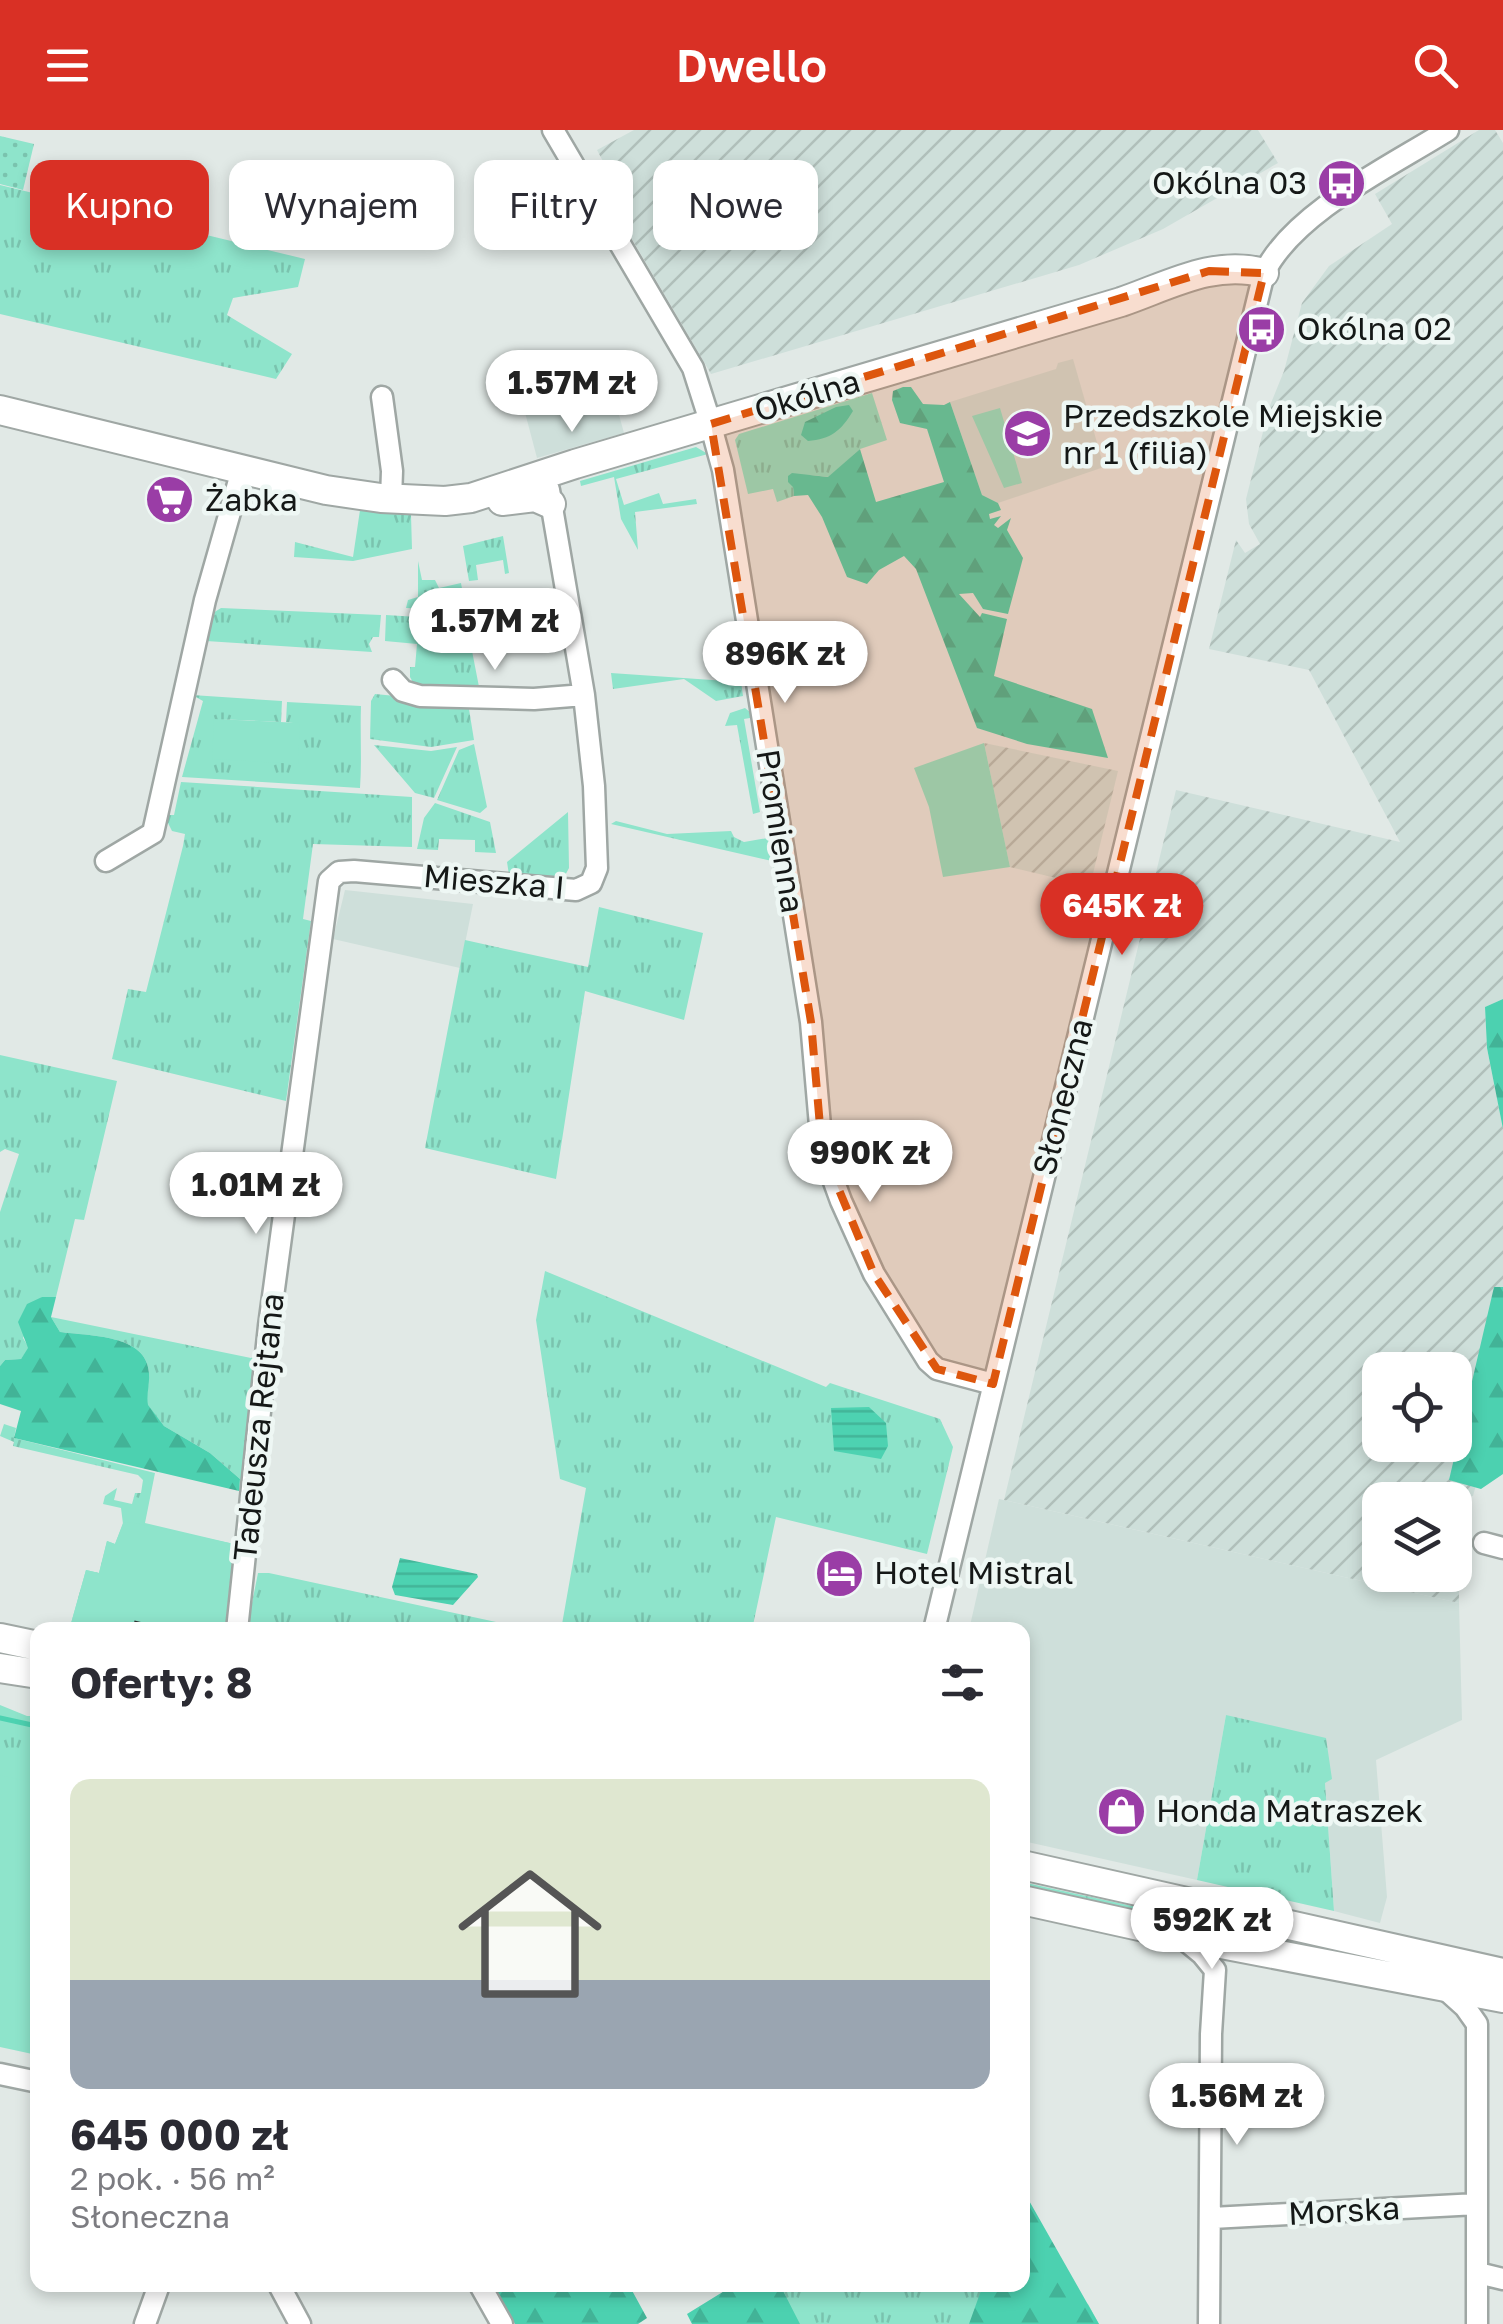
<!DOCTYPE html>
<html lang="pl">
<head>
<meta charset="utf-8">
<style>
  body { margin:0; font-family:"Golos Text",sans-serif; background:#f2f2f3; color:#2b2b33; height:100vh; display:flex; flex-direction:column; font-size:38px; white-space:nowrap }
  * { box-sizing:border-box; margin:0 }
  p { font-size:32px; color:#7c7c81 }
  .icon { flex:none; width:55px; height:55px; fill:none; stroke:currentColor; stroke-width:2; stroke-linecap:round; stroke-linejoin:round }
  .map { position:relative; flex:1; overflow:hidden }
  .sheet { position:absolute; left:30px; top:1492px; width:1000px; height:670px; display:flex; flex-direction:column; background:#fff; border-radius:20px; box-shadow:0 5px 15px #0003 }
  .sheet>* { flex:none }
  .guide { position:absolute; left:30px; top:30px; width:1000px; height:90px; display:flex; gap:20px }
  .buttons { position:absolute; left:1362px; top:1222px; display:grid; gap:20px }
  .buttons a { display:grid; place-items:center; width:110px; height:110px; border-radius:20px; background:#fff; box-shadow:0 5px 15px #0003; font-size:50px }
  .price { position:absolute; translate:-50% -85px; padding:0 22px; border-radius:35px; background:#fff; color:#222; font-size:32px; line-height:65px; filter:drop-shadow(0 2px 5px #0008) }
  .price::after { content:''; position:absolute; left:50%; top:60px; width:30px; height:22px; margin-left:-15px; background:inherit; clip-path:polygon(0 0,100% 0,50% 100%) }
  .price.current { background:#d93025; color:#fff }
  ul { padding:0; list-style:none }
  li { display:grid; align-content:center; gap:20px; height:530px; padding:0 40px }
  li span { display:grid; place-items:center; height:310px; border-radius:20px; color:#555 }
  li>.icon { margin-inline-start:auto }
  span .icon { width:180px; height:180px; fill:#fffc; stroke-width:1 }
  li b { font-size:42px }
  h2 { display:flex; justify-content:space-between; align-items:center; height:120px; padding:0 40px; font-size:42px }
  .pill { padding:0 35px; border-radius:20px; background:#fff; box-shadow:0 5px 15px #0003; font-size:35px; line-height:90px }
  .pill.current { background:#d93025; color:#fff }
  header { display:flex; justify-content:space-between; align-items:center; height:130px; padding:0 40px; background:#d93025; color:#fff; font-size:45px; font-weight:600 }
  .map>svg:first-child { display:block }
  .built { fill:#cedfda }
  .industrial { fill:url(#industrial-furrows); fill-rule:evenodd }
  .grass { fill:url(#grass-tufts) }
  .forest { fill:url(#forest-firs) }
  .park { fill:#8ee4cb }
  .garden { fill:url(#garden-dots) }
  .water { fill:url(#water-rules) }
  .lines { fill:none; stroke-linecap:round; stroke-linejoin:round }
  .stream { stroke:#4dd2b1; stroke-width:5 }
  .street-casing { stroke:#9fa7a4; stroke-width:25 }
  .secondary-casing { stroke:#9fa7a4; stroke-width:32 }
  .street { stroke:#fff; stroke-width:20 }
  .secondary { stroke:#fff; stroke-width:28 }
  .rail { stroke:#303433; stroke-width:5; stroke-dasharray:12 12; stroke-linecap:butt }
  .marked { fill:#dd560d; fill-opacity:0.2; stroke:#dd560d; stroke-width:8; stroke-dasharray:20 12; stroke-linejoin:round }
  .labels { text-anchor:middle; stroke-width:9; stroke-linejoin:round; paint-order:stroke }
  .poi-label { font-size:32px; fill:#151817; stroke:#eef7f4; text-anchor:start }
  .street-label { font-size:32px; fill:#151817; stroke:#eef7f4 }
</style>
</head>
<body>
<header><svg class="icon" aria-label="menu" viewBox="0 0 24 24"><path d="M4 6h16M4 12h16M4 18h16"/></svg>Dwello<svg class="icon" aria-label="search" viewBox="0 0 24 24"><circle cx="10" cy="10" r="6"/><path d="M15 15l6 6"/></svg></header>
<div class="map">
<svg width="1503" height="2194" viewBox="0 0 1503 2194">
  <defs>
    <pattern id="industrial-furrows" width="10" height="10" patternUnits="userSpaceOnUse" patternTransform="scale(2.5)"><rect width="10" height="10" fill="#cedfda"/><path d="M-1 1l2-2M0 10L10 0M9 11l2-2" fill="none" stroke="#b0bfba"/></pattern>
    <pattern id="grass-tufts" width="24" height="20" patternUnits="userSpaceOnUse" patternTransform="scale(2.5)"><rect width="24" height="20" fill="#8ee4cb"/><path d="M3 7l-1-3M5 7V3M7 7l1-3M15 17l-1-3M17 17v-4M19 17l1-3" fill="none" stroke="#7ac3ae"/></pattern>
    <pattern id="forest-firs" width="22" height="20" patternUnits="userSpaceOnUse" patternTransform="scale(2.5)"><rect width="22" height="20" fill="#4cd1b0"/><path d="M5 1l3.5 6h-7zM16 11l3.5 6h-7z" fill="#42b397"/></pattern>
    <pattern id="garden-dots" width="8" height="8" patternUnits="userSpaceOnUse" patternTransform="scale(2.5)"><rect width="8" height="8" fill="#8ee4cb"/><path d="M2 2h.1M6 6h.1" fill="none" stroke="#7ac3ae" stroke-width="1.8" stroke-linecap="round"/></pattern>
    <pattern id="water-rules" width="6" height="5" patternUnits="userSpaceOnUse" patternTransform="scale(2.5)"><rect width="6" height="5" fill="#4dd2b1"/><path d="M0 2.5h6" fill="none" stroke="#42b498"/></pattern>
  </defs>
  <rect width="100%" height="100%" fill="#e1e9e6"/>
  <!-- built -->
  <path class="built" d="M 1073,229 L 1104,337 L 998,373 L 982,365 L 950,272 L 1056,239 L 1058,233 Z
    M 610,252 L 624,303 L 537,328 L 523,275 Z
    M 345,760 L 473,774 L 460,838 L 333,809 Z
    M 999,1369 L 1459,1473 L 1462,1590 L 1376,1630 L 1387,1767 L 1380,1793 L 1334,1781 L 1325,1653 L 1226,1585 L 1197,1750 L 1023,1711 L 1022,1500 L 969,1500 Z"/>
  <!-- industrial -->
  <path class="industrial" d="M 634,0 L 1258,0 L 1278,33 L 1163,99 L 1079,135 L 711,244 L 622,92 L 627,77 L 597,20 Z
    M 1479,0 L 1495,0 L 1503,13 L 1503,869 L 1485,877 L 1487,918 L 1503,999 L 1503,1255 L 1473,1366 L 1458,1364 L 1459,1473 L 1004,1370 L 1176,660 L 1400,712 L 1309,540 L 1209,519 L 1236,410 L 1245,423 L 1260,414 L 1249,394 L 1246,369 L 1269,278 L 1284,241 L 1302,173 L 1329,136 L 1392,94 L 1375,64 ZM 1380,1240 L 1455,1240 L 1455,1315 L 1380,1315 ZM 1380,1370 L 1455,1370 L 1455,1445 L 1380,1445 Z
    M 984,613 L 1118,641 L 1090,756 L 1010,737 Z"/>
  <!-- grass -->
  <path class="grass" d="M 0,55 L 305,129 L 298,157 L 233,168 L 227,185 L 292,224 L 276,249 L 0,184 Z
    M 872,263 L 887,310 L 860,319 L 829,347 L 810,345 L 793,357 L 794,366 L 777,372 L 773,359 L 748,364 L 735,310 L 739,304 Z
    M 696,317 L 708,324 L 616,349 L 624,375 L 659,363 L 663,374 L 696,369 L 697,374 L 635,382 L 638,420 L 621,389 L 614,347 L 581,356 L 580,351 Z
    M 360,380 L 411,385 L 412,419 L 353,431 L 294,427 L 295,412 L 353,427 Z
    M 503,406 L 509,443 L 505,444 L 503,430 L 476,435 L 478,450 L 469,451 L 463,416 Z
    M 418,431 L 422,450 L 435,450 L 439,458 L 461,453 L 466,481 L 406,478 L 408,470 L 418,467 Z
    M 221,478 L 381,485 L 379,507 L 373,507 L 369,514 L 372,522 L 206,511 L 213,483 Z
    M 386,485 L 466,490 L 480,562 L 415,556 L 410,547 L 410,537 L 415,537 L 417,514 L 385,511 Z
    M 611,543 L 741,552 L 743,566 L 716,571 L 684,549 L 613,559 Z
    M 375,564 L 468,573 L 474,610 L 431,617 L 370,609 L 371,571 Z
    M 192,565 L 282,571 L 281,592 L 215,589 L 300,594 L 286,592 L 287,572 L 361,576 C 360,604 362,630 360,658 L 182,647 L 203,571 Z
    M 745,578 L 756,587 L 744,589 L 760,682 L 753,684 L 737,595 L 725,596 L 730,583 Z
    M 474,614 L 487,677 L 480,683 L 437,670 L 459,620 Z
    M 374,615 L 431,621 L 457,617 L 434,668 L 415,663 Z
    M 181,652 L 412,667 L 412,717 L 313,714 L 303,789 L 311,791 L 286,971 L 112,929 L 128,859 L 146,862 L 183,716 L 185,704 L 172,701 L 164,685 L 174,685 Z
    M 435,673 L 490,692 L 496,723 L 475,722 L 475,710 L 439,709 L 438,720 L 417,719 L 424,688 Z
    M 568,682 L 569,738 L 562,751 L 509,745 L 507,732 Z
    M 616,691 L 667,704 L 731,701 L 734,707 L 744,712 L 773,707 L 781,764 L 778,766 L 772,731 L 611,694 Z
    M 599,777 L 703,803 L 684,890 L 585,861 L 556,1049 L 425,1018 L 465,810 L 588,837 Z
    M 0,925 L 117,951 L 84,1090 L 75,1089 L 56,1167 L 42,1167 L 23,1208 L 29,1218 L 21,1229 L 5,1230 L 0,1236 L 0,1082 L 19,1024 L 5,1019 L 0,1022 Z
    M 545,1141 L 826,1257 L 830,1253 L 940,1289 L 953,1317 L 927,1424 L 776,1387 L 752,1500 L 561,1500 L 586,1358 L 560,1349 L 536,1190 Z
    M 51,1187 L 251,1228 L 256,1225 L 240,1359 L 239,1361 L 240,1349 L 210,1323 L 164,1296 L 147,1275 C 145,1265 150,1254 149,1243 C 147,1204 89,1206 60,1202 Z
    M 4,1294 L 16,1298 L 14,1308 L 155,1343 L 145,1393 L 234,1414 L 70,1497 L 86,1440 L 99,1443 L 107,1411 L 115,1414 L 123,1394 L 121,1378 L 103,1374 L 105,1366 L 117,1358 L 114,1370 L 132,1374 L 135,1363 L 141,1363 L 143,1350 L 138,1345 L 13,1316 L 14,1312 L 0,1306 Z
    M 258,1443 L 269,1443 L 533,1500 L 253,1500 L 249,1488 Z
    M 0,1575 L 27,1586 L 37,1586 L 37,1662 L 0,1652 Z
    M 1226,1585 L 1326,1608 L 1332,1649 L 1325,1653 L 1334,1781 L 1197,1750 Z
    M 1022,1752 L 1503,1857 L 1023,1762 Z
    M 771,2155 L 1022,2155 L 1088,2174 L 1099,2194 L 790,2194 Z"/>
  <!-- forest -->
  <path class="forest" d="M 903,257 L 911,257 L 923,274 L 944,275 L 950,272 L 982,365 L 998,373 L 1001,380 L 989,384 L 990,389 L 1001,386 L 994,395 L 998,398 L 1011,388 L 1007,400 L 1023,428 L 1008,484 L 983,479 L 973,463 L 959,464 L 980,487 L 982,483 L 1007,489 L 994,546 L 1092,579 L 1108,628 L 1027,614 L 977,598 L 916,439 L 904,426 L 879,440 L 867,454 L 847,447 L 822,387 L 808,365 L 794,366 L 793,357 L 788,352 L 788,346 L 792,343 L 828,347 L 860,319 L 876,372 L 944,352 L 927,299 L 900,293 L 892,270 L 893,261 Z
    M 849,275 L 853,281 C 841,301 831,309 808,311 L 801,305 L 805,292 L 836,277 Z
    M 1503,869 L 1503,999 L 1487,918 L 1485,877 Z
    M 1494,1157 L 1503,1157 L 1503,1344 L 1481,1359 L 1449,1350 Z
    M 42,1167 L 56,1167 L 51,1187 L 60,1202 C 89,1206 147,1204 149,1243 C 150,1254 146,1265 148,1275 L 164,1296 L 210,1323 L 240,1349 L 239,1361 L 14,1308 L 21,1281 L 0,1274 L 0,1236 L 5,1230 L 21,1229 L 28,1218 L 18,1192 L 27,1174 Z
    M 1023,2060 L 1099,2194 L 969,2194 L 983,2155 L 1022,2155 Z
    M 492,2155 L 581,2155 L 584,2160 L 594,2155 L 629,2155 L 647,2188 L 638,2194 L 515,2194 Z
    M 734,2155 L 780,2155 L 800,2194 L 692,2194 L 687,2184 Z"/>
  <!-- park -->
  <path class="park" d="M 1000,278 L 1022,353 L 1004,358 L 972,286 Z
    M 214,589 L 300,593 L 298,634 L 212,629 Z
    M 984,613 L 1010,737 L 943,747 L 929,677 L 914,638 Z
    M 130,1392 L 234,1414 L 225,1500 L 79,1500 L 70,1497 L 86,1440 L 99,1443 L 107,1411 L 115,1414 L 123,1393 Z
    M 0,1645 L 37,1654 L 37,1925 L 0,1917 Z"/>
  <!-- garden -->
  <path class="garden" d="M 0,6 L 34,14 L 23,60 L 0,54 Z"/>
  <!-- water -->
  <path class="water" d="M 869,1277 L 886,1293 L 888,1316 L 881,1329 L 834,1321 L 831,1278 Z
    M 400,1428 L 477,1444 L 478,1447 L 453,1475 L 395,1465 L 392,1457 Z"/>
  <g class="lines">
    <!-- stream -->
    <path class="stream" d="M 0,1588 L 32,1595"/>
    <defs>
      <path id="street" d="M 553,0 L 693,238 L 707,282 L 723,340 L 811,892 L 822,1019 L 841,1071 L 874,1144 L 928,1231 L 937,1239 L 993,1254
        M 382,267 L 392,341 L 391,369
        M 393,550 L 403,561 L 420,566 L 534,569 L 584,565
        M 106,731 L 153,703 L 205,470 L 242,340
        M 1484,1413 L 1503,1418
        M 237,1500 L 269,1196 L 329,751 L 339,742 L 354,741 L 576,760 L 591,753 L 597,738 L 594,656 L 584,565 L 549,360
        M 934,1500 L 1264,143 C 1294,82 1391,36 1448,0
        M 1180,1806 L 1202,1824 L 1215,1840 L 1211,1904 L 1209,2194
        M 1445,1859 L 1465,1877 L 1477,1894 L 1477,2194
        M 0,1944 L 38,1952
        M 1212,2088 L 1477,2074
        M 1478,2143 L 1503,2149
        M 279,2155 L 300,2194
        M 480,2155 L 502,2194
        M 145,2194 L 159,2155"/>
      <path id="secondary" d="M 0,280 L 326,360 L 381,368 L 445,371 L 471,368 L 575,334 L 1121,172 C 1168,156 1214,129 1264,143
        M 502,371 L 535,367 L 551,374
        M 0,1508 L 38,1516
        M 0,1538 L 38,1544
        M 1022,1735 L 1503,1843
        M 1022,1770 L 1216,1813 L 1503,1868"/>
    </defs>
    <!-- street casing -->
    <use href="#street" class="street-casing"/>
    <!-- secondary casing -->
    <use href="#secondary" class="secondary-casing"/>
    <!-- street -->
    <use href="#street" class="street"/>
    <!-- secondary -->
    <use href="#secondary" class="secondary"/>
    <!-- rail -->
    <path class="rail" d="M 134,1493 L 165,1500"/>
  </g>
  <!-- marked area -->
  <path class="marked" d="M 1209,141 L 1264,143 L 993,1254 L 937,1239 L 874,1144 L 822,1019 L 811,892 L 711,294 Z"/>
  <!-- icons -->
  <defs>
    <symbol id="bus-disc" viewBox="-11 -11 22 22"><circle r="9.5" fill="#9a3da6" stroke="#eef7f4"/><path d="M-5-6H5V4H4V6H2V4H-2V6H-4V4H-5ZM-3.5-4V0h7V-4ZM-3.5 1.2v1.5H-2V1.2ZM2 1.2v1.5H3.5V1.2Z" fill="#fff"/></symbol>
    <symbol id="school-disc" viewBox="-11 -11 22 22"><circle r="9.5" fill="#9a3da6" stroke="#eef7f4"/><path d="M0-5L7-2L0 1L-7-2ZM-4 1L0 2.5L4 1V4Q0 6-4 4Z" fill="#fff"/></symbol>
    <symbol id="supermarket-disc" viewBox="-11 -11 22 22"><circle r="9.5" fill="#9a3da6" stroke="#eef7f4"/><path d="M-6-5.5h2.5l.6 2H6L4.5 2H-2.5L-4.4-4H-6ZM-1.5 3.2a1.3 1.3 0 1 0 .1 0ZM3 3.2a1.3 1.3 0 1 0 .1 0Z" fill="#fff"/></symbol>
    <symbol id="hotel-disc" viewBox="-11 -11 22 22"><circle r="9.5" fill="#9a3da6" stroke="#eef7f4"/><path d="M-6-4.5h1.5V1H6V5H4.5V3h-9V5H-6ZM-4 0a1.8 1.8 0 1 1 3.6 0ZM.5 0V-2.5h3Q6-2.5 6 0Z" fill="#fff"/></symbol>
    <symbol id="shop-disc" viewBox="-11 -11 22 22"><circle r="9.5" fill="#9a3da6" stroke="#eef7f4"/><path d="M-5-2.5h2.3a2.7 3.5 0 0 1 5.4 0H5L5.5 6h-11ZM-1.5-2.5h3a1.5 2.3 0 0 0-3 0Z" fill="#fff"/></symbol>
  </defs>
  <g fill-rule="evenodd">
    <use href="#bus-disc" x="1314" y="26" width="55" height="55"/>
    <use href="#bus-disc" x="1234" y="172" width="55" height="55"/>
    <use href="#school-disc" x="1000" y="276" width="55" height="55"/>
    <use href="#supermarket-disc" x="142" y="342" width="55" height="55"/>
    <use href="#hotel-disc" x="812" y="1416" width="55" height="55"/>
    <use href="#shop-disc" x="1094" y="1654" width="55" height="55"/>
  </g>
  <g class="labels">
    <!-- poi labels -->
    <g class="poi-label">
      <text x="1307" y="64" text-anchor="end">Okólna 03</text>
      <text x="1297" y="210">Okólna 02</text>
      <text x="1063" y="297">Przedszkole Miejskie<tspan x="1063" dy="37">nr 1 (filia)</tspan></text>
      <text x="205" y="381">Żabka</text>
      <text x="874" y="1454">Hotel Mistral</text>
      <text x="1156" y="1692">Honda Matraszek</text>
    </g>
    <!-- street labels -->
    <g class="street-label">
      <text transform="translate(807 266) rotate(-17)" y="11">Okólna</text>
      <text transform="translate(780 701) rotate(81)" y="11">Promienna</text>
      <text transform="translate(494 752) rotate(5)" y="11">Mieszka I</text>
      <text transform="translate(1063 967) rotate(-76)" y="11">Słoneczna</text>
      <text transform="translate(259 1297) rotate(-84)" y="11">Tadeusza Rejtana</text>
      <text transform="translate(1344 2081) rotate(-3)" y="11">Morska</text>
    </g>
  </g>
</svg>
<div class="buttons">
<a><svg class="icon" aria-label="locate" viewBox="0 0 24 24"><circle cx="12" cy="12" r="6"/><path d="M12 2v4M12 18v4M2 12h4M18 12h4"/></svg></a>
<a><svg class="icon" aria-label="layers" viewBox="0 0 24 24"><path d="M12 4l9 5-9 5-9-5zM3 14l9 5 9-5"/></svg></a>
</div>
<b class="price" style="left:572px;top:305px">1.57M zł</b>
<b class="price" style="left:495px;top:543px">1.57M zł</b>
<b class="price" style="left:785px;top:576px">896K zł</b>
<b class="price current" style="left:1122px;top:828px">645K zł</b>
<b class="price" style="left:870px;top:1075px">990K zł</b>
<b class="price" style="left:256px;top:1107px">1.01M zł</b>
<b class="price" style="left:1212px;top:1842px">592K zł</b>
<b class="price" style="left:1237px;top:2018px">1.56M zł</b>
<div class="guide">
<a class="pill current">Kupno</a>
<a class="pill">Wynajem</a>
<a class="pill">Filtry</a>
<a class="pill">Nowe</a>
</div>
<section class="sheet">
<h2>Oferty: 8<svg class="icon" aria-label="filters" viewBox="0 0 24 24"><path d="M4 7h16M4 17h16"/><circle cx="9" cy="7" r="2"/><circle cx="15" cy="17" r="2"/></svg></h2>
<ul>
<li><span style="background:linear-gradient(#dfe7d0 65%,#9aa5b1 0)"><svg class="icon" aria-label="home" viewBox="0 0 24 24"><path d="M3 11l9-7 9 7M6 9v11h12V9"/></svg></span><div><b>645 000 zł</b><p>2 pok. · 56 m²</p><p>Słoneczna</p></div></li>
</ul>
</section>
</div>
</body>
</html>
